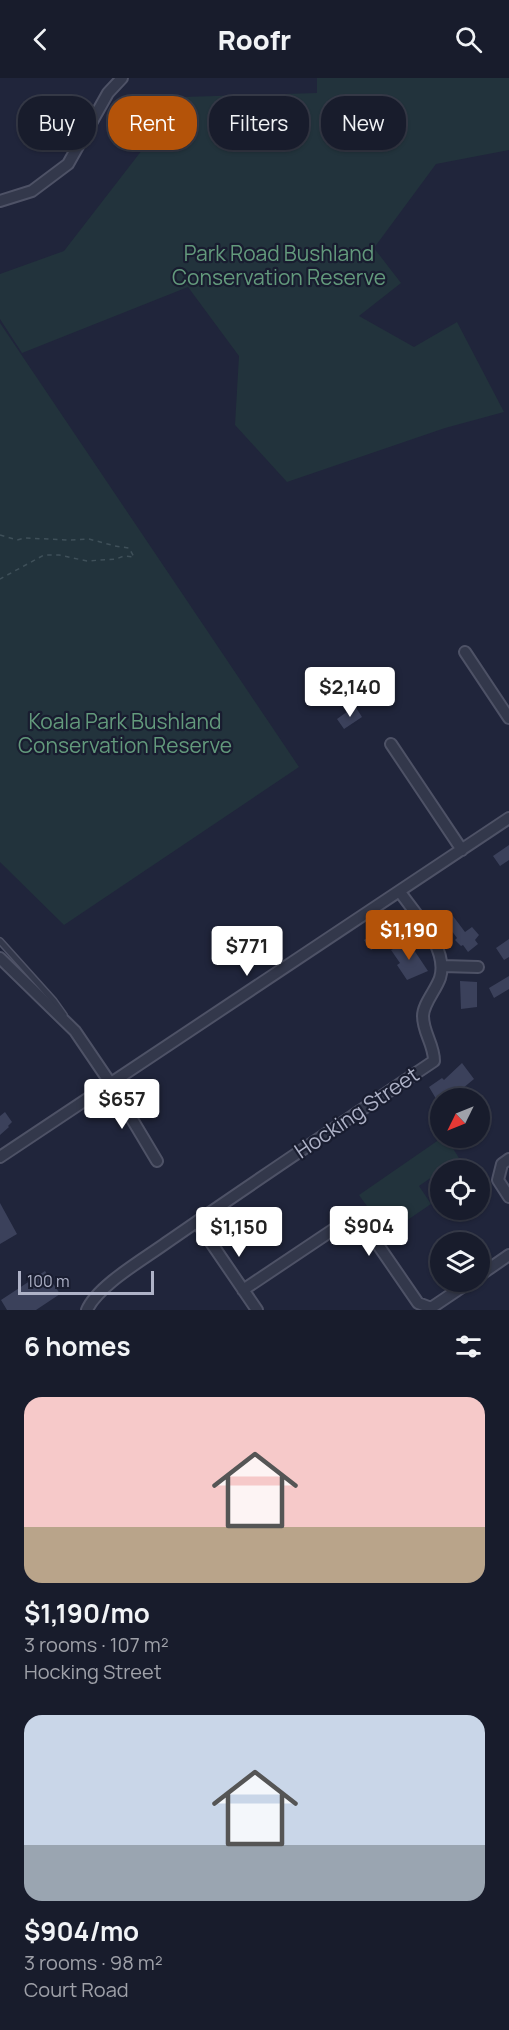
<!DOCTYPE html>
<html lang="en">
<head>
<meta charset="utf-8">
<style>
  body { margin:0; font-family:Manrope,sans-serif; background:#212534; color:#f1f3f6; height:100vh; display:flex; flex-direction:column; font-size:22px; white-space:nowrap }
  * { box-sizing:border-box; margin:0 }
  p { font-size:20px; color:#9fa1a9 }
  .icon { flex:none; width:33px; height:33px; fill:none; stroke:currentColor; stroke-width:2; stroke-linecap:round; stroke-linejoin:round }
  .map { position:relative; height:1232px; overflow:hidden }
  .drawer { display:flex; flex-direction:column; background:#181c2c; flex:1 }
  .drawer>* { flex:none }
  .banner { position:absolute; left:18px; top:18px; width:474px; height:54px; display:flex; gap:12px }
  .needle { width:39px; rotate:227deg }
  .fabs { position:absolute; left:430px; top:1010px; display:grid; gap:12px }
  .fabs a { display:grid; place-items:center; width:60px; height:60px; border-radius:50%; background:#181c2c; box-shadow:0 2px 4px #0004,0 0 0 2px #363a48; font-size:30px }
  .scale { position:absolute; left:18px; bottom:15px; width:136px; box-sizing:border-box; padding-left:6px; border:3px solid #aeb2c7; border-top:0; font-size:16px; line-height:21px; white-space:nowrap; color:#aeb2c7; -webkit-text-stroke:4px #191d30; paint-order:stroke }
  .price { position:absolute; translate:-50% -51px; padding:0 14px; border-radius:6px; background:#fff; color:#222; font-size:20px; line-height:39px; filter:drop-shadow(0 2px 3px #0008) }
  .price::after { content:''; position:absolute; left:50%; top:36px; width:18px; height:14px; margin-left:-9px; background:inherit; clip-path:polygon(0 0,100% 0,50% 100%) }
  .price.selected { background:#b45309; color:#fff }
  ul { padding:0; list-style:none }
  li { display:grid; align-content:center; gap:12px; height:318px; padding:0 24px }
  li span { display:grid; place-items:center; height:186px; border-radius:18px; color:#555 }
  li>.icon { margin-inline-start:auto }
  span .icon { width:108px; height:108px; fill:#fffc; stroke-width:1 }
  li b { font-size:26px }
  h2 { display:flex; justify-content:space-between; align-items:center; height:72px; padding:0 24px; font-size:26px }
  .chip { padding:0 21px; border-radius:24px; background:#181c2c; box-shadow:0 2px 4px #0004,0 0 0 2px #363a48; font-size:21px; line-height:54px }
  .chip.selected { background:#b45309; color:#fff }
  header { display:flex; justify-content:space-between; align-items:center; height:78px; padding:0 24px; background:#181c2c; font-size:27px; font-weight:800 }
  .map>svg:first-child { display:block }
  .green { fill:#22333c }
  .building { fill:#3b415b }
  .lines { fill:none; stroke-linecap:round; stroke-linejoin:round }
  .lane-casing { stroke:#4e5266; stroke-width:8 }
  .street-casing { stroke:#4e5266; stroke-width:14 }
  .path { stroke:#3f5059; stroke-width:1.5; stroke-dasharray:4.5 4.5; stroke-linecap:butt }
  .lane { stroke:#33384b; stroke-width:5 }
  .street { stroke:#33384b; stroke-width:10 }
  .labels { text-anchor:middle; stroke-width:4.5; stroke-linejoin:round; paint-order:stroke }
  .park-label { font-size:21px; fill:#639a7c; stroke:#191d30 }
  .street-label { font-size:21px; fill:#aeb2c7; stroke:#191d30 }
</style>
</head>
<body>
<header><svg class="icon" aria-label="back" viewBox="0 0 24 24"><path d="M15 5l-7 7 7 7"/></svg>Roofr<svg class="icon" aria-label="search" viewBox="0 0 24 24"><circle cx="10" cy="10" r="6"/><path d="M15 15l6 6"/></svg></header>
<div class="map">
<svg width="509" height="1232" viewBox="0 0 509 1232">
  <rect width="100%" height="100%" fill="#20253b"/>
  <!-- green -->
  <path class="green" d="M 317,0 L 509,0 L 509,72 L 436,86 L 374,170 L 401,205 L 359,238 L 414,269 L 457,244 L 504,334 L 445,350 L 287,404 L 235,347 L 239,278 L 188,209 L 22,275 L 0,241 L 0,196 L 64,173 L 183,19 L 317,15 Z
    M 0,245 L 299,689 L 64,847 L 0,784 Z
    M 443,1059 L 466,1059 L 452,1069 L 459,1080 L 419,1108 L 431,1126 L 387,1156 L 359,1117 Z"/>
  <!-- building -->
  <path class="building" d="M 50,49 L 62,57 L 51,72 L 40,63 Z
    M 355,628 L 362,639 L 344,651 L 337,641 Z
    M 509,767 L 509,782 L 500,788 L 493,778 Z
    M 453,838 L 465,854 L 472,849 L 479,857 L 475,862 L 478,866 L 468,874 L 463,867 L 461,868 L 455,862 L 457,860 L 445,844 Z
    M 381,852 L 388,861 L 371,872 L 364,862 Z
    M 509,861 L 509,879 L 504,882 L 496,870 Z
    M 411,863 L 412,869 L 428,893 L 407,902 L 397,887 L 400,885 L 391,872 Z
    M 509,898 L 509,911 L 494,920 L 489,910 Z
    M 460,903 L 477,904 L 477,929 L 461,931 Z
    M 462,985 L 474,1001 L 451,1020 L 441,1020 L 441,1029 L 429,1009 L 442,1000 L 444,1002 Z
    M 5,1034 L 12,1044 L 8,1048 L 9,1049 L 0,1057 L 0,1038 Z
    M 0,1125 L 17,1156 L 0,1166 Z
    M 45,1193 L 60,1216 L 36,1232 L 7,1232 L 1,1222 Z"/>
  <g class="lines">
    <defs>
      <path id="lane" d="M 0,863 L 54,923 L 64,937"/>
      <path id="street" d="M 0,123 L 32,113 L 68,86 L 108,15 L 122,0
        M 465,574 L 509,640
        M 391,666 L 462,772
        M 0,880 L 75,953 L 111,1006 L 157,1083
        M 443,888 L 478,889
        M 0,1079 L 509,740
        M 509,1081 L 502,1086 L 498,1102 L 509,1119
        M 197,1144 L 257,1232
        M 480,1197 L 509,1177
        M 243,1212 L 349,1141 L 363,1145 L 418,1225 L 431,1230 L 471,1203
        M 87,1232 C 97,1208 144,1181 166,1165 C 255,1103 345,1043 434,983 C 434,966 423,955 423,938 C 423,926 436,912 440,900 C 449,871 416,837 400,814"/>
    </defs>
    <!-- lane casing -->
    <use href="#lane" class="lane-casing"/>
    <!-- street casing -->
    <use href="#street" class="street-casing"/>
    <!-- path -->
    <path class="path" d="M 0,457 L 17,462 L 25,460 L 69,462 L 89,461 L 115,468 L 129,470 L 134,479 L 124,478 L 116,481 L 87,483 L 59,477 L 44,477 L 0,501"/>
    <!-- lane -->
    <use href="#lane" class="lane"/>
    <!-- street -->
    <use href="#street" class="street"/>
  </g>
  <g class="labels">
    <!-- park labels -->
    <g class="park-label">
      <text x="279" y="183">Park Road Bushland<tspan x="279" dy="24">Conservation Reserve</tspan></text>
      <text x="125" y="651">Koala Park Bushland<tspan x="125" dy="24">Conservation Reserve</tspan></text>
    </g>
    <!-- street labels -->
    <g class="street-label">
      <text transform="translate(357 1035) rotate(-34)" y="7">Hocking Street</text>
    </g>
  </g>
</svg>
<div class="fabs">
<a><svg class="needle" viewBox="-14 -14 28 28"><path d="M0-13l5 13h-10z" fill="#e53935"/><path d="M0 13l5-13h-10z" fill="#9fa1a9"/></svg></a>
<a><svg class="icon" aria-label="locate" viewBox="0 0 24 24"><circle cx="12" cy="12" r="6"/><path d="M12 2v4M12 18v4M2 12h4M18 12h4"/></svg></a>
<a><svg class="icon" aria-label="layers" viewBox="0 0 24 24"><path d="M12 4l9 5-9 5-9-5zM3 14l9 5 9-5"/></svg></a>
</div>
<div class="scale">100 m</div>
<b class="price" style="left:350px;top:640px">$2,140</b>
<b class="price selected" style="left:409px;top:883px">$1,190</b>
<b class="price" style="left:247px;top:899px">$771</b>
<b class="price" style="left:122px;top:1052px">$657</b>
<b class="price" style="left:369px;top:1179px">$904</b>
<b class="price" style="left:239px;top:1180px">$1,150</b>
<div class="banner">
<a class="chip">Buy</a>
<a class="chip selected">Rent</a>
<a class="chip">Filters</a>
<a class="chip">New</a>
</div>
</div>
<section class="drawer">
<h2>6 homes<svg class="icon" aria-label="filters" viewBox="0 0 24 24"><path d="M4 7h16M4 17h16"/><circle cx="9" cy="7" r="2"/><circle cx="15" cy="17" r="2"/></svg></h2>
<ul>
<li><span style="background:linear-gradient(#f6c9c9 70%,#b9a48a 0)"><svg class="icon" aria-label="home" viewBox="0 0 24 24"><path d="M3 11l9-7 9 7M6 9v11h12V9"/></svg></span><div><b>$1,190/mo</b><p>3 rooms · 107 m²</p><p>Hocking Street</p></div></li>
<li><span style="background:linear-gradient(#c9d6e8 70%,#9aa5b1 0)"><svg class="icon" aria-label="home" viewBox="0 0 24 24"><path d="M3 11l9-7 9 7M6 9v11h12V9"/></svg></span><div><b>$904/mo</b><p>3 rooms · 98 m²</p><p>Court Road</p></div></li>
</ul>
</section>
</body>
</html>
